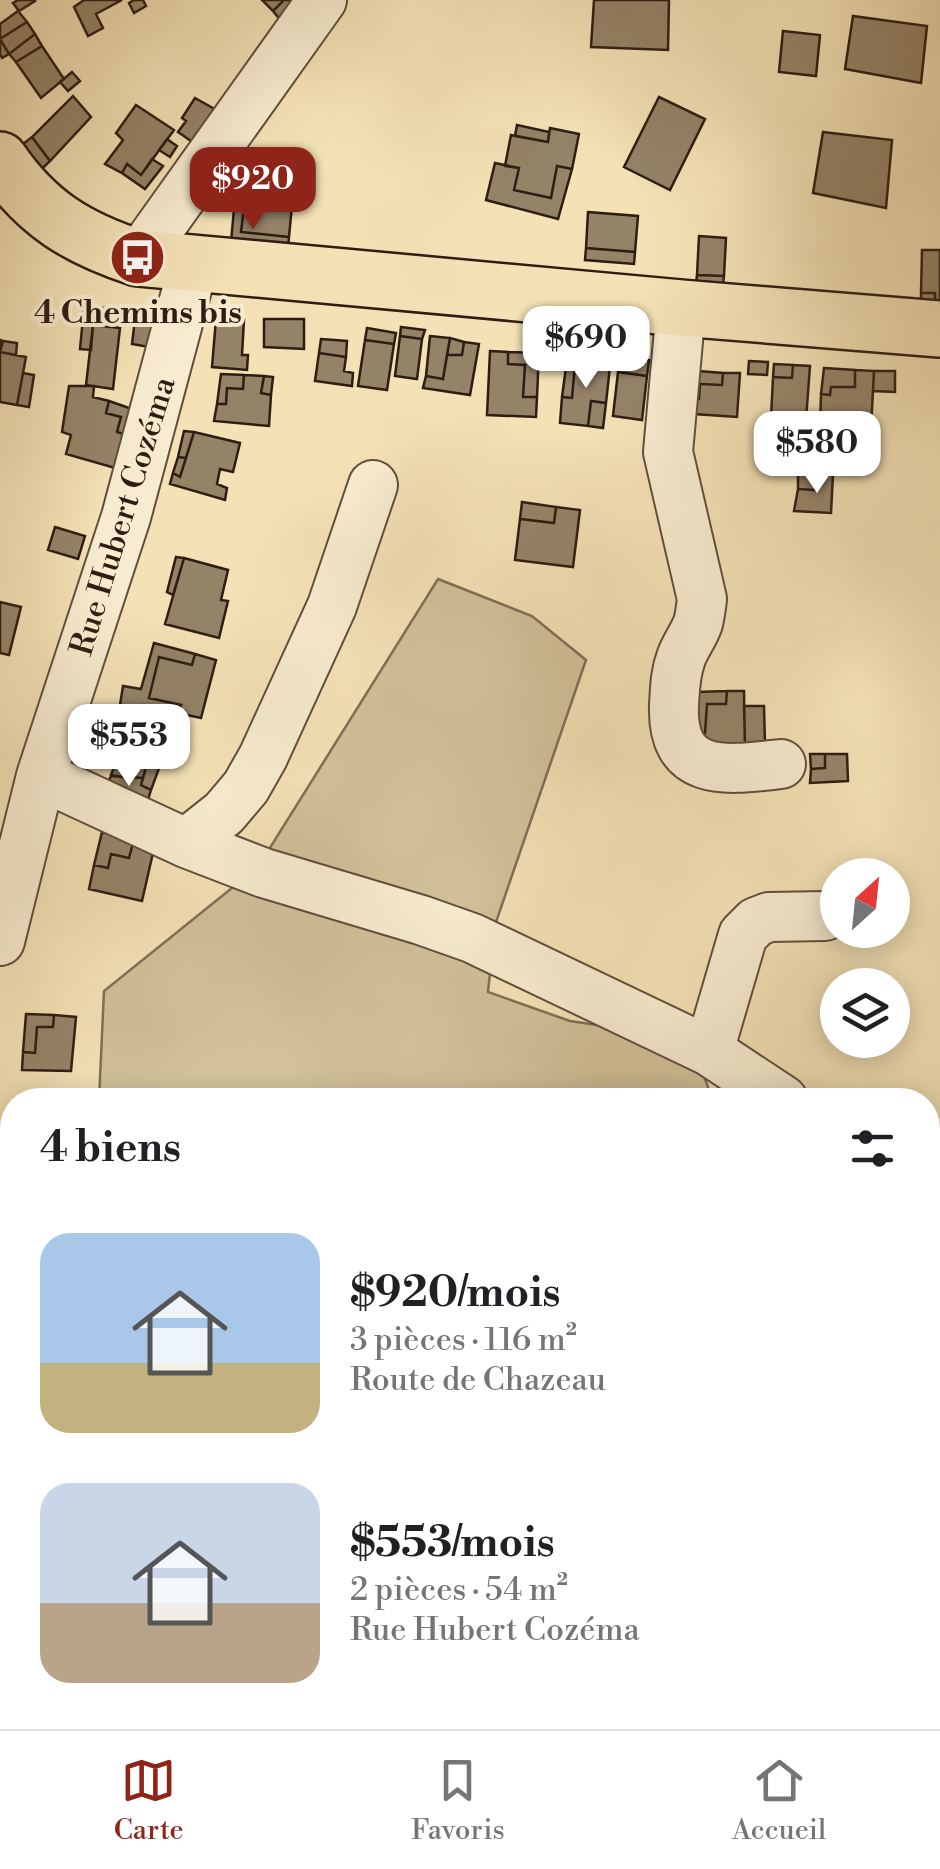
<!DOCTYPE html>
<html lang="fr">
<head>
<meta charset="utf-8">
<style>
  body { margin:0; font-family:"Libre Bodoni",serif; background:#f6f6f6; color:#202124; height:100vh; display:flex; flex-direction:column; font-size:38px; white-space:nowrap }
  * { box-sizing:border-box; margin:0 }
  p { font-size:32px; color:#757577 }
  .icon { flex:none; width:55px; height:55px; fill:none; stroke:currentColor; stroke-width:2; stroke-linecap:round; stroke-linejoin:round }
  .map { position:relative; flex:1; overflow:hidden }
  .side { position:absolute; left:0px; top:1088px; width:940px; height:642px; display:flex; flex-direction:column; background:#fff; border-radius:40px 40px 0 0; box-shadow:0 5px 25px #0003 }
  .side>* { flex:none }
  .needle { width:65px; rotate:27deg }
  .tools { position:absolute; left:820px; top:858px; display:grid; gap:20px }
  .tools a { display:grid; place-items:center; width:90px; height:90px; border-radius:50%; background:#fff; box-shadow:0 5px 25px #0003; font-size:50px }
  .price { position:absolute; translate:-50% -85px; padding:0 22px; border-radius:20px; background:#fff; color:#222; font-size:32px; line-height:65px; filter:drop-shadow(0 2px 5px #0008) }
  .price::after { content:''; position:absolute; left:50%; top:60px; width:30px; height:22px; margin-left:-15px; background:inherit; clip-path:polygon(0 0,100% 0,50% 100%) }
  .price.selected { background:#8f2418; color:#fff }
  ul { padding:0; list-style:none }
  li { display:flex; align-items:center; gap:30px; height:250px; padding:0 40px }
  li span { display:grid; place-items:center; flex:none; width:280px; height:200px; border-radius:30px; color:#555 }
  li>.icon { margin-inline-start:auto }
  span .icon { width:120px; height:120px; fill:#fffc; stroke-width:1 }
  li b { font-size:42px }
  h2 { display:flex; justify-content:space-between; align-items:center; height:120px; padding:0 40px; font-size:42px }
  .tabs { display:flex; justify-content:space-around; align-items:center; height:140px; border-top:2px solid #e0e0e0; background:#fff; font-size:28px; color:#757577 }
  .tabs a { display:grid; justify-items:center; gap:5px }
  .tabs .selected { color:#8f2418 }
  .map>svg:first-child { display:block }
  .green { fill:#d2c19a; stroke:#806f56; stroke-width:2.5 }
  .building { fill:#958368; stroke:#2e1d13; stroke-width:2.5 }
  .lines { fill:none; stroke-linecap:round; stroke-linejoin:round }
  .minor-casing { stroke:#604e3c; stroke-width:52 }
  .major-casing { stroke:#2e1d13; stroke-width:60 }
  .minor { stroke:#f8ecd0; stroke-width:48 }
  .major { stroke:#f4e2b6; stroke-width:55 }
  .labels { text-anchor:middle; stroke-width:8; stroke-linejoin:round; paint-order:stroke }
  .poi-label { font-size:32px; font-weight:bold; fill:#2e1d13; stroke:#f8ecd0 }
  .street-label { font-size:32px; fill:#2e1d13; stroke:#f8ecd0 }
</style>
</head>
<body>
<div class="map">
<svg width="940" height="1729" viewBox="0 0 940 1729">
  <rect width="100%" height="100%" fill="#f4e2b6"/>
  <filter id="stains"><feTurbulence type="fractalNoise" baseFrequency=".002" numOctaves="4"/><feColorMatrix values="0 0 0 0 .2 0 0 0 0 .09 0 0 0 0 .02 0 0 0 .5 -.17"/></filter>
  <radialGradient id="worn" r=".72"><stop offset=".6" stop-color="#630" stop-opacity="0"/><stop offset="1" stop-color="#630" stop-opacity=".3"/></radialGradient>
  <!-- green -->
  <path class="green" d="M 438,579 L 532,616 L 586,660 L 495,925 L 488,992 L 570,1021 L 644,1032 L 695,1053 L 713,1100 L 99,1100 L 104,991 L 258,867 Z
    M 466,1718 L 919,1718 L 915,1729 L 478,1729 Z"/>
  <!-- building -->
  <path class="building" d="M 18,0 L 34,0 L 35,1 L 19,11 L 13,3 Z
    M 84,0 L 122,0 L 96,14 L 103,28 L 88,36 L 74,7 Z
    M 134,0 L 143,0 L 146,6 L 134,13 L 129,3 Z
    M 262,0 L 284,0 L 273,11 Z
    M 284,0 L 304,0 L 283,23 L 273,11 Z
    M 594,0 L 669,0 L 668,50 L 591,47 Z
    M 18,11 L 27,22 L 0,39 L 9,54 L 2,58 L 0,54 L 0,24 Z
    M 853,16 L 927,26 L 921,83 L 845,69 Z
    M 27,22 L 35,34 L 9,54 L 0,39 Z
    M 783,31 L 820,35 L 816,76 L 779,72 Z
    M 35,34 L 42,46 L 16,62 L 9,54 Z
    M 42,46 L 64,79 L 41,98 L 16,62 Z
    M 72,72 L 80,81 L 68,91 L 60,82 Z
    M 73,96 L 91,117 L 50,161 L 32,137 Z
    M 659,97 L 705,119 L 670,190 L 624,167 Z
    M 195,98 L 225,115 L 201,148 L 178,132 L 186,121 L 182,118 Z
    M 136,105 L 174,130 L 141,175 L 127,164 L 122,173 L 105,164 L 123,140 L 116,133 Z
    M 517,125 L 549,132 L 548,142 L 515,136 Z
    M 550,128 L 579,134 L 572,169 L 557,166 L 551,198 L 514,190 L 519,168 L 505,166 L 511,135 L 548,142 Z
    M 823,132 L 892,140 L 886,208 L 813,193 Z
    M 32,137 L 50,161 L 42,169 L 19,147 Z
    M 167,139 L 177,146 L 170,157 L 159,150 Z
    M 152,159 L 163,166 L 145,189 L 122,173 L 127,164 L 141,175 Z
    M 249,163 L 289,168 L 288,184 L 247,180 Z
    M 495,163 L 519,168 L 514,190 L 551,198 L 557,166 L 572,169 L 558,219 L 486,200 Z
    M 265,182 L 278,183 L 278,203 L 262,202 Z
    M 235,198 L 245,200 L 241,232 L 289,237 L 288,249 L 231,242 Z
    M 245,200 L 292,205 L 289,237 L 241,232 Z
    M 588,212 L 638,216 L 635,252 L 586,248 Z
    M 699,236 L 726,238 L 724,276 L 697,275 Z
    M 586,248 L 635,252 L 634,264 L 585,260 Z
    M 922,250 L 940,250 L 940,306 L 935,306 L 935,293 L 921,293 Z
    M 697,275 L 724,276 L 723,284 L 696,283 Z
    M 921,293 L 935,293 L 935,306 L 921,306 Z
    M 84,307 L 123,309 L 120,328 L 93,325 L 91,350 L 80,349 Z
    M 217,308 L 236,309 L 235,320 L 216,319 Z
    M 136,311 L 165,316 L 161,349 L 132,344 Z
    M 216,319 L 244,320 L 242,355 L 248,355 L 247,370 L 212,367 Z
    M 264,319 L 304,319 L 304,349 L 264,347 Z
    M 93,325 L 120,328 L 113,389 L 86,385 Z
    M 401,327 L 425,330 L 422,339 L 400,336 Z
    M 367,328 L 396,333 L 394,344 L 365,340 Z
    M 400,336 L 422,339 L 417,379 L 395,376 Z
    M 430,336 L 450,338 L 443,379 L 426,376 Z
    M 450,338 L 464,342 L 462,355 L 447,355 Z
    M 321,339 L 347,341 L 346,357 L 319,353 Z
    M 0,340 L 3,341 L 0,352 L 26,357 L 17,405 L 0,402 Z
    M 365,340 L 394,344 L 387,390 L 358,386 Z
    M 3,341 L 17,343 L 16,355 L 0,352 Z
    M 464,342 L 479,344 L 470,395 L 423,388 L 426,376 L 443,379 L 447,355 L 462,355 Z
    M 490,351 L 508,352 L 508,364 L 525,365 L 523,397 L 537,397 L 536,417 L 487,415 Z
    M 508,352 L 539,353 L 537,397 L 523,397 L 525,365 L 508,364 Z
    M 568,352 L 593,355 L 592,366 L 575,365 L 572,398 L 562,397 Z
    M 319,353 L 346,357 L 344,371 L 353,373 L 352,386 L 315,381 Z
    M 593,355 L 611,357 L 606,403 L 591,401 L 588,426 L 560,423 L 562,397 L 572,398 L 575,365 L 592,366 Z
    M 619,356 L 649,360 L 647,376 L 618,372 Z
    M 749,361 L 768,362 L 767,375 L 748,374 Z
    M 774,364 L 793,365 L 792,378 L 773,377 Z
    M 793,365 L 810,366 L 806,420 L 771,418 L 773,377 L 792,378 Z
    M 824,368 L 855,370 L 855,387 L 831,387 L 830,395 L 821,394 Z
    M 685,370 L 723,373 L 722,385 L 700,384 L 699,399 L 680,398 Z
    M 855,370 L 874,371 L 871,429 L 820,426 L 821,394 L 830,395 L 831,387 L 855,387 Z
    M 874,371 L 895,371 L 895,392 L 873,391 Z
    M 618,372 L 647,376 L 642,420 L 613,416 Z
    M 23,373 L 34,375 L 29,407 L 17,405 Z
    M 723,373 L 740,373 L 737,417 L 679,413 L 680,398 L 699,399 L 700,384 L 722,385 Z
    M 221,374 L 244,375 L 243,389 L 227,388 L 226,404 L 217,404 Z
    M 244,375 L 264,376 L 261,393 L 271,395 L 269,426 L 214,421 L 217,404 L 226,404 L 227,388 L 243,389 Z
    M 264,376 L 273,377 L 271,395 L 261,393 Z
    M 69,386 L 94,386 L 93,397 L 109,401 L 106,413 L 121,417 L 117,432 L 127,435 L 115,468 L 66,454 L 71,435 L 62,432 Z
    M 109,401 L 135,410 L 127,435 L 117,432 L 121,417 L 106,413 Z
    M 591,401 L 606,403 L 603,428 L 588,426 Z
    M 184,431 L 194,432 L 186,458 L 178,457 Z
    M 194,432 L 240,443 L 233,472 L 220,469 L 217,484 L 227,488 L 225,500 L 170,484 L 173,473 L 180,477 Z
    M 178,457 L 186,458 L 180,477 L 173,473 Z
    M 798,470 L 815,473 L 815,490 L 798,489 Z
    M 815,473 L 833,474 L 831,513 L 794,511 L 798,489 L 815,490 Z
    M 522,502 L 556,507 L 554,523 L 520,519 Z
    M 556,507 L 580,510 L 573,567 L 515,560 L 520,519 L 554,523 Z
    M 55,527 L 85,536 L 78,559 L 48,550 Z
    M 176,557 L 184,558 L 173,595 L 167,592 Z
    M 184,558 L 228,570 L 221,600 L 228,601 L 219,638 L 165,624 Z
    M 0,602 L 21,607 L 9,655 L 0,653 Z
    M 154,643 L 195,654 L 192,665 L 159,657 L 149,698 L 181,705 L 178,713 L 144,705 L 143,710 L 120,705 L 123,686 L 141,689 Z
    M 195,654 L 216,660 L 201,718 L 178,713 L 181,705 L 149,698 L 159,657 L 192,665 Z
    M 727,691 L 744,691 L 745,750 L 696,750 L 696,734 L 705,733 L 707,704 L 726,704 Z
    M 727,691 L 726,704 L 707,704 L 705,733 L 696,734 L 696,692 Z
    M 744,706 L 764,706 L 765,745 L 745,745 Z
    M 127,728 L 168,742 L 162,760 L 149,756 L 143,778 L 127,777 L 136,749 L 122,746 Z
    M 122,746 L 136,749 L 127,778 L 111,775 Z
    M 810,754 L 825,754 L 825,768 L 811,769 Z
    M 825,754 L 847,754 L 848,781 L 810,783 L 811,769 L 825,768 Z
    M 149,756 L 162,760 L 151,790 L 141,785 Z
    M 111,776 L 143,778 L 141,785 L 151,790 L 146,806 L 104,791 Z
    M 102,832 L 134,839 L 129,858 L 111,854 L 108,868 L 94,865 Z
    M 134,839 L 155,844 L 142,901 L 89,889 L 94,865 L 108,868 L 111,854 L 129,858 Z
    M 26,1014 L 54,1015 L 53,1027 L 37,1027 L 35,1053 L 23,1052 Z
    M 54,1015 L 76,1017 L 71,1071 L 22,1070 L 23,1052 L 35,1053 L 37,1027 L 53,1027 Z
    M 1,1253 L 11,1254 L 10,1282 L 0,1281 Z
    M 11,1254 L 12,1254 L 12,1295 L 8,1294 Z"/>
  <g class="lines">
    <defs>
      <path id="minor" d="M 138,258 L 322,0
        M 681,308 L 668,452 L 702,599 C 701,607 700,616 698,623 C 694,635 685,646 681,658 C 675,674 675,689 674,705 C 671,779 727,770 781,764
        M 41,776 L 186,843 L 264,873 L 421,920 L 472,938 L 709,1051 L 783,1100
        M 186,843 L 224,813 L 246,787 L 263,757 L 332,606 L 373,485
        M 0,941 L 41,776 L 126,517 L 194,263
        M 709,1051 L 743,935 L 756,922 L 769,917 L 825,916
        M 928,1252 L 940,1268
        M 0,1693 L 8,1729"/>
      <path id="major" d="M 0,160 C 37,214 77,238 138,258 L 681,308 L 940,329"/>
    </defs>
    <!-- minor casing -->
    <use href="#minor" class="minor-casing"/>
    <!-- major casing -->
    <use href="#major" class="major-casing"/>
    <!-- minor -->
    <use href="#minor" class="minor"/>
    <!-- major -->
    <use href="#major" class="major"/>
  </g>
  <!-- icons -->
  <defs>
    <symbol id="bus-disc" viewBox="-11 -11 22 22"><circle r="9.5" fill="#8f2418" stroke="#f8ecd0"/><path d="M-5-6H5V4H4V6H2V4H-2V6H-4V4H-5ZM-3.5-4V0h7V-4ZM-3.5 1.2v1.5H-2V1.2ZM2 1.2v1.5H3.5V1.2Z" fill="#fff"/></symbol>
  </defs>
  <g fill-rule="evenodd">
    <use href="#bus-disc" x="106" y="226" width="63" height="63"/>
  </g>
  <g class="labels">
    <!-- poi labels -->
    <g class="poi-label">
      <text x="138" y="323">4 Chemins bis</text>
    </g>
    <!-- street labels -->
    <g class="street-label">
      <text transform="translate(122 516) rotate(-73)" y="11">Rue Hubert Cozéma</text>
    </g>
  </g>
  <rect width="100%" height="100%" filter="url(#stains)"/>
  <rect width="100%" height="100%" fill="url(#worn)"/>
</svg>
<div class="tools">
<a><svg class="needle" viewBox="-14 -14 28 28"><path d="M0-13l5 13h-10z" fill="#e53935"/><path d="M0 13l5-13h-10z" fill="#757577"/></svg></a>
<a><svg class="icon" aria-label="layers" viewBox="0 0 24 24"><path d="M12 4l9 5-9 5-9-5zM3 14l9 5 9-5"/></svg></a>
</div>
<b class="price selected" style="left:253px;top:232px">$920</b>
<b class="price" style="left:586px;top:391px">$690</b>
<b class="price" style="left:817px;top:496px">$580</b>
<b class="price" style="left:129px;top:789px">$553</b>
<section class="side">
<h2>4 biens<svg class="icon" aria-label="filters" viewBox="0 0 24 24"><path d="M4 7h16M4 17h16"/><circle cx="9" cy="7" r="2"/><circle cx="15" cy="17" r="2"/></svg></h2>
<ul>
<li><span style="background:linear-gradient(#a9c7e8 65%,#c2b280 0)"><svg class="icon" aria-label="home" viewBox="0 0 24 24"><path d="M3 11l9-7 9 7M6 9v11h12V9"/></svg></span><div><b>$920/mois</b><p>3 pièces · 116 m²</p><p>Route de Chazeau</p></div></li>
<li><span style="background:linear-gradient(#c9d6e8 60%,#b9a48a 0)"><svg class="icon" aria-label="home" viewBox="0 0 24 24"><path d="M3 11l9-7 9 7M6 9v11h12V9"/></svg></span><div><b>$553/mois</b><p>2 pièces · 54 m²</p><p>Rue Hubert Cozéma</p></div></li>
</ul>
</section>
</div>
<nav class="tabs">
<a class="selected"><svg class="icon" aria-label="map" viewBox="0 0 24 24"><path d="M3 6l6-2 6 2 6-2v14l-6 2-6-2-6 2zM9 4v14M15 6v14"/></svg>Carte</a>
<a><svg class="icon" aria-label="saved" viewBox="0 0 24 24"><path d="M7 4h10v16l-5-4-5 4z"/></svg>Favoris</a>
<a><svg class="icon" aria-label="home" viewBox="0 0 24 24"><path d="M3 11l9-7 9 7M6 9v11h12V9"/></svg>Accueil</a>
</nav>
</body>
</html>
